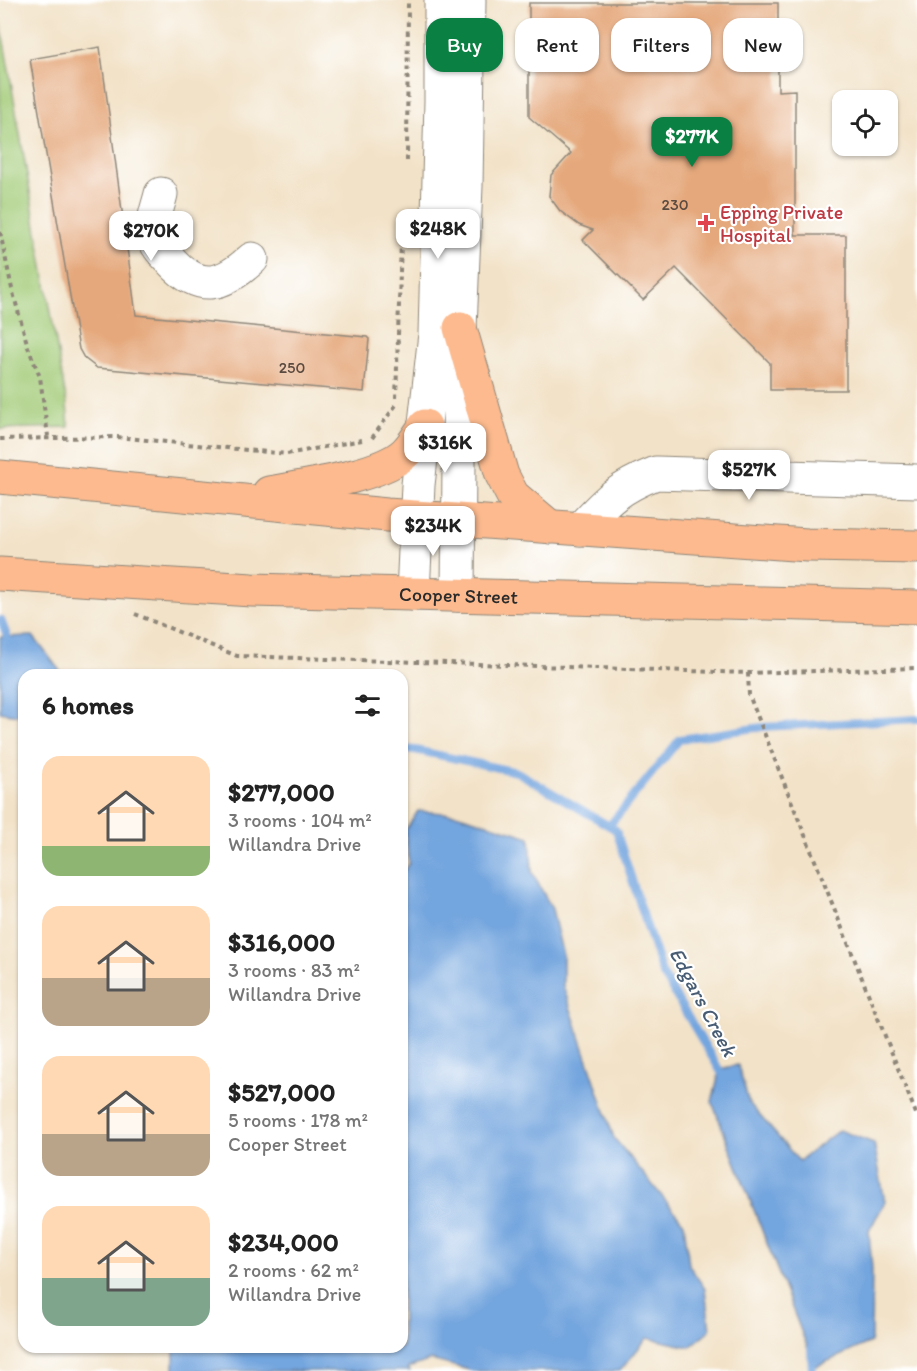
<!DOCTYPE html>
<html lang="en">
<head>
<meta charset="utf-8">
<style>
  body { margin:0; font-family:Itim,sans-serif; background:#f6f6f6; color:#222; height:100vh; display:flex; flex-direction:column; font-size:22px; white-space:nowrap }
  * { box-sizing:border-box; margin:0 }
  p { font-size:20px; color:#767676 }
  .icon { flex:none; width:33px; height:33px; fill:none; stroke:currentColor; stroke-width:2; stroke-linecap:round; stroke-linejoin:round }
  .map { position:relative; flex:1; overflow:hidden }
  .side { position:absolute; left:18px; top:669px; width:390px; height:684px; display:flex; flex-direction:column; background:#fff; border-radius:18px; box-shadow:0 2px 4px #0004 }
  .side>* { flex:none }
  .hud { position:absolute; left:426px; top:18px; width:400px; height:54px; display:flex; gap:12px }
  .controls { position:absolute; left:832px; top:90px; display:grid; gap:12px }
  .controls a { display:grid; place-items:center; width:66px; height:66px; border-radius:12px; background:#fff; box-shadow:0 2px 4px #0004; font-size:30px }
  .price { position:absolute; translate:-50% -51px; padding:0 14px; border-radius:12px; background:#fff; color:#222; font-size:20px; line-height:39px; filter:drop-shadow(0 2px 3px #0008) }
  .price::after { content:''; position:absolute; left:50%; top:36px; width:18px; height:14px; margin-left:-9px; background:inherit; clip-path:polygon(0 0,100% 0,50% 100%) }
  .price.active { background:#0b8043; color:#fff }
  ul { padding:0; list-style:none }
  li { display:flex; align-items:center; gap:18px; height:150px; padding:0 24px }
  li span { display:grid; place-items:center; flex:none; width:168px; height:120px; border-radius:18px; color:#555 }
  li>.icon { margin-inline-start:auto }
  span .icon { width:72px; height:72px; fill:#fffc; stroke-width:1 }
  li b { font-size:26px }
  h2 { display:flex; justify-content:space-between; align-items:center; height:72px; padding:0 24px; font-size:26px }
  .pill { padding:0 21px; border-radius:18px; background:#fff; box-shadow:0 2px 4px #0004; font-size:21px; line-height:54px }
  .pill.active { background:#0b8043; color:#fff }
  .map>svg:first-child { display:block }
  .green { fill:#a2cb77; stroke:#667b51; stroke-width:1.5 }
  .water { fill:#73a5de; stroke:#4f6884; stroke-width:1.5 }
  .lines { fill:none; stroke-linecap:round; stroke-linejoin:round }
  .stream { stroke:#73a5de; stroke-width:8 }
  .building { fill:#e5a87b }
  .minor-casing { stroke:#8e8679; stroke-width:35 }
  .major-casing { stroke:#8e8679; stroke-width:35 }
  .path { stroke:#8e8679; stroke-width:4; stroke-dasharray:4.5 4.5; stroke-linecap:butt }
  .minor { stroke:#fff; stroke-width:33 }
  .major { stroke:#fcba8e; stroke-width:33 }
  .health-dot { fill:#e0444e; stroke:#fff; stroke-width:2 }
  .labels { text-anchor:middle; stroke-width:4.5; stroke-linejoin:round; paint-order:stroke }
  .number-label { font-size:16px; fill:#5a4a3f }
  .health-label { font-size:20px; fill:#be3a42; stroke:#fff; text-anchor:start }
  .street-label { font-size:20px; fill:#2b2b2b; stroke:#fff }
  .water-label { font-size:21px; font-style:italic; fill:#485c73; stroke:#fff }
</style>
</head>
<body>
<div class="map">
<svg width="917" height="1371" viewBox="0 0 917 1371">
  <rect width="100%" height="100%" fill="#fff"/>
  <filter id="ink" filterUnits="userSpaceOnUse"><feTurbulence type="fractalNoise" baseFrequency=".0167" numOctaves="2"/><feDisplacementMap in="SourceGraphic" scale="12" xChannelSelector="R" yChannelSelector="G"/><feConvolveMatrix kernelMatrix="1 2 1 2 8 2 1 2 1" color-interpolation-filters="sRGB"/></filter>
  <filter id="wash" filterUnits="userSpaceOnUse"><feTurbulence type="fractalNoise" baseFrequency=".008" numOctaves="4" result="noise"/><feDisplacementMap in="SourceGraphic" scale="24" xChannelSelector="R" yChannelSelector="G"/><feGaussianBlur stdDeviation="1.35" result="paint"/><feColorMatrix in="noise" values="0 0 0 0 0 0 0 0 0 0 0 0 0 0 0 0 0 1.4 0 .05"/><feComposite in="paint" operator="in"/></filter>
  <g filter="url(#wash)">
    <rect width="100%" height="100%" fill="#f2e2c7"/>
    <!-- green -->
    <path class="green" d="M 0,19 L 67,405 L 69,427 L 0,429 Z"/>
    <!-- water -->
    <path class="water" d="M 33,636 L 61,672 L 61,675 L 24,675 L 24,716 L 0,712 L 0,637 Z
      M 418,811 L 456,814 L 530,837 L 532,872 L 552,909 L 563,956 L 563,986 L 614,1138 L 684,1223 L 689,1265 L 705,1289 L 710,1330 L 690,1347 L 647,1338 L 620,1371 L 473,1371 L 431,1360 L 408,1368 L 410,1371 L 174,1371 L 174,1347 L 402,1347 L 402,874 L 409,863 L 405,831 Z
      M 738,1065 L 749,1103 L 799,1161 L 839,1130 L 874,1143 L 885,1202 L 869,1231 L 872,1269 L 871,1342 L 815,1367 L 712,1102 L 720,1069 Z"/>
    <g class="lines">
      <!-- stream -->
      <path class="stream" d="M 1,620 L 10,644
        M 402,749 L 415,750 L 517,772 L 616,830 L 662,973 L 725,1079
        M 609,826 L 680,739 L 762,727 L 917,719
        M 811,1349 L 812,1371"/>
    </g>
    <g id="blocks">
      <!-- building -->
      <path class="building" d="M 529,3 L 778,3 L 778,91 L 795,90 L 795,235 L 846,235 L 846,390 L 770,390 L 770,363 L 676,268 L 643,300 L 583,240 L 593,230 L 579,225 L 560,211 L 549,196 L 551,175 L 571,153 L 529,117 Z
        M 100,47 L 136,315 L 367,337 L 369,339 L 364,392 L 97,368 L 84,358 L 79,349 L 30,59 Z"/>
    </g>
  </g>
  <g filter="url(#ink)">
    <use href="#blocks" fill-opacity="0" stroke="#8e8679" stroke-width="1.5"/>
    <g class="lines">
      <defs>
        <path id="minor" d="M 161,194 C 158,207 151,223 154,236 C 156,247 165,254 172,262 C 201,293 223,285 252,259
          M 580,529 C 607,500 618,488 656,473 L 917,481
          M 413,594 L 418,485 L 435,334 L 441,101 L 441,0
          M 458,595 L 460,328 L 466,186 L 469,0"/>
        <g id="major">
          <path d="M 460,328 L 502,475 L 513,496 L 550,527"/>
          <path d="M 0,477 L 387,515 L 807,545 L 917,547"/>
          <path d="M 269,493 C 301,487 383,476 406,452 C 413,445 419,435 425,426"/>
          <path id="s1" d="M 0,574 L 252,590 L 917,607"/>
        </g>
      </defs>
      <!-- minor casing -->
      <use href="#minor" class="minor-casing"/>
      <!-- major casing -->
      <use href="#major" class="major-casing"/>
      <!-- path -->
      <path class="path" d="M 407,161 L 408,0
        M 0,232 L 12,289 L 28,347 L 40,377 L 48,436
        M 396,398 L 401,240 L 406,211
        M 372,438 L 396,405
        M 0,439 L 117,437 L 287,454 L 362,440
        M 135,614 L 237,656 L 748,673 L 917,668
        M 748,673 L 749,695 L 917,1116"/>
      <!-- minor -->
      <use href="#minor" class="minor"/>
      <!-- major -->
      <use href="#major" class="major"/>
    </g>
  </g>
  <!-- markers -->
  <path class="health-dot" d="M703 214h6v6h6v6h-6v6h-6v-6h-6v-6h6z"/>
  <g class="labels">
    <!-- number labels -->
    <g class="number-label">
      <text x="675" y="210">230</text>
      <text x="292" y="373">250</text>
    </g>
    <!-- health labels -->
    <g class="health-label">
      <text x="720" y="219">Epping Private<tspan x="720" dy="23">Hospital</tspan></text>
    </g>
    <!-- street labels -->
    <g class="street-label">
      <text dy="7" stroke="none"><textPath href="#s1" startOffset="459">Cooper Street</textPath></text>
    </g>
    <!-- water labels -->
    <g class="water-label">
      <text transform="translate(703 1002) rotate(62)" y="7">Edgars Creek</text>
    </g>
  </g>
</svg>
<div class="controls">
<a><svg class="icon" aria-label="locate" viewBox="0 0 24 24"><circle cx="12" cy="12" r="6"/><path d="M12 2v4M12 18v4M2 12h4M18 12h4"/></svg></a>
</div>
<b class="price active" style="left:692px;top:168px">$277K</b>
<b class="price" style="left:438px;top:260px">$248K</b>
<b class="price" style="left:151px;top:262px">$270K</b>
<b class="price" style="left:445px;top:474px">$316K</b>
<b class="price" style="left:749px;top:501px">$527K</b>
<b class="price" style="left:433px;top:557px">$234K</b>
<div class="hud">
<a class="pill active">Buy</a>
<a class="pill">Rent</a>
<a class="pill">Filters</a>
<a class="pill">New</a>
</div>
<section class="side">
<h2>6 homes<svg class="icon" aria-label="filters" viewBox="0 0 24 24"><path d="M4 7h16M4 17h16"/><circle cx="9" cy="7" r="2"/><circle cx="15" cy="17" r="2"/></svg></h2>
<ul>
<li><span style="background:linear-gradient(#ffd9b3 75%,#8fb573 0)"><svg class="icon" aria-label="home" viewBox="0 0 24 24"><path d="M3 11l9-7 9 7M6 9v11h12V9"/></svg></span><div><b>$277,000</b><p>3 rooms · 104 m²</p><p>Willandra Drive</p></div></li>
<li><span style="background:linear-gradient(#ffd9b3 60%,#b9a48a 0)"><svg class="icon" aria-label="home" viewBox="0 0 24 24"><path d="M3 11l9-7 9 7M6 9v11h12V9"/></svg></span><div><b>$316,000</b><p>3 rooms · 83 m²</p><p>Willandra Drive</p></div></li>
<li><span style="background:linear-gradient(#ffd9b3 65%,#b9a48a 0)"><svg class="icon" aria-label="home" viewBox="0 0 24 24"><path d="M3 11l9-7 9 7M6 9v11h12V9"/></svg></span><div><b>$527,000</b><p>5 rooms · 178 m²</p><p>Cooper Street</p></div></li>
<li><span style="background:linear-gradient(#ffd9b3 60%,#7fa58c 0)"><svg class="icon" aria-label="home" viewBox="0 0 24 24"><path d="M3 11l9-7 9 7M6 9v11h12V9"/></svg></span><div><b>$234,000</b><p>2 rooms · 62 m²</p><p>Willandra Drive</p></div></li>
</ul>
</section>
</div>
</body>
</html>
